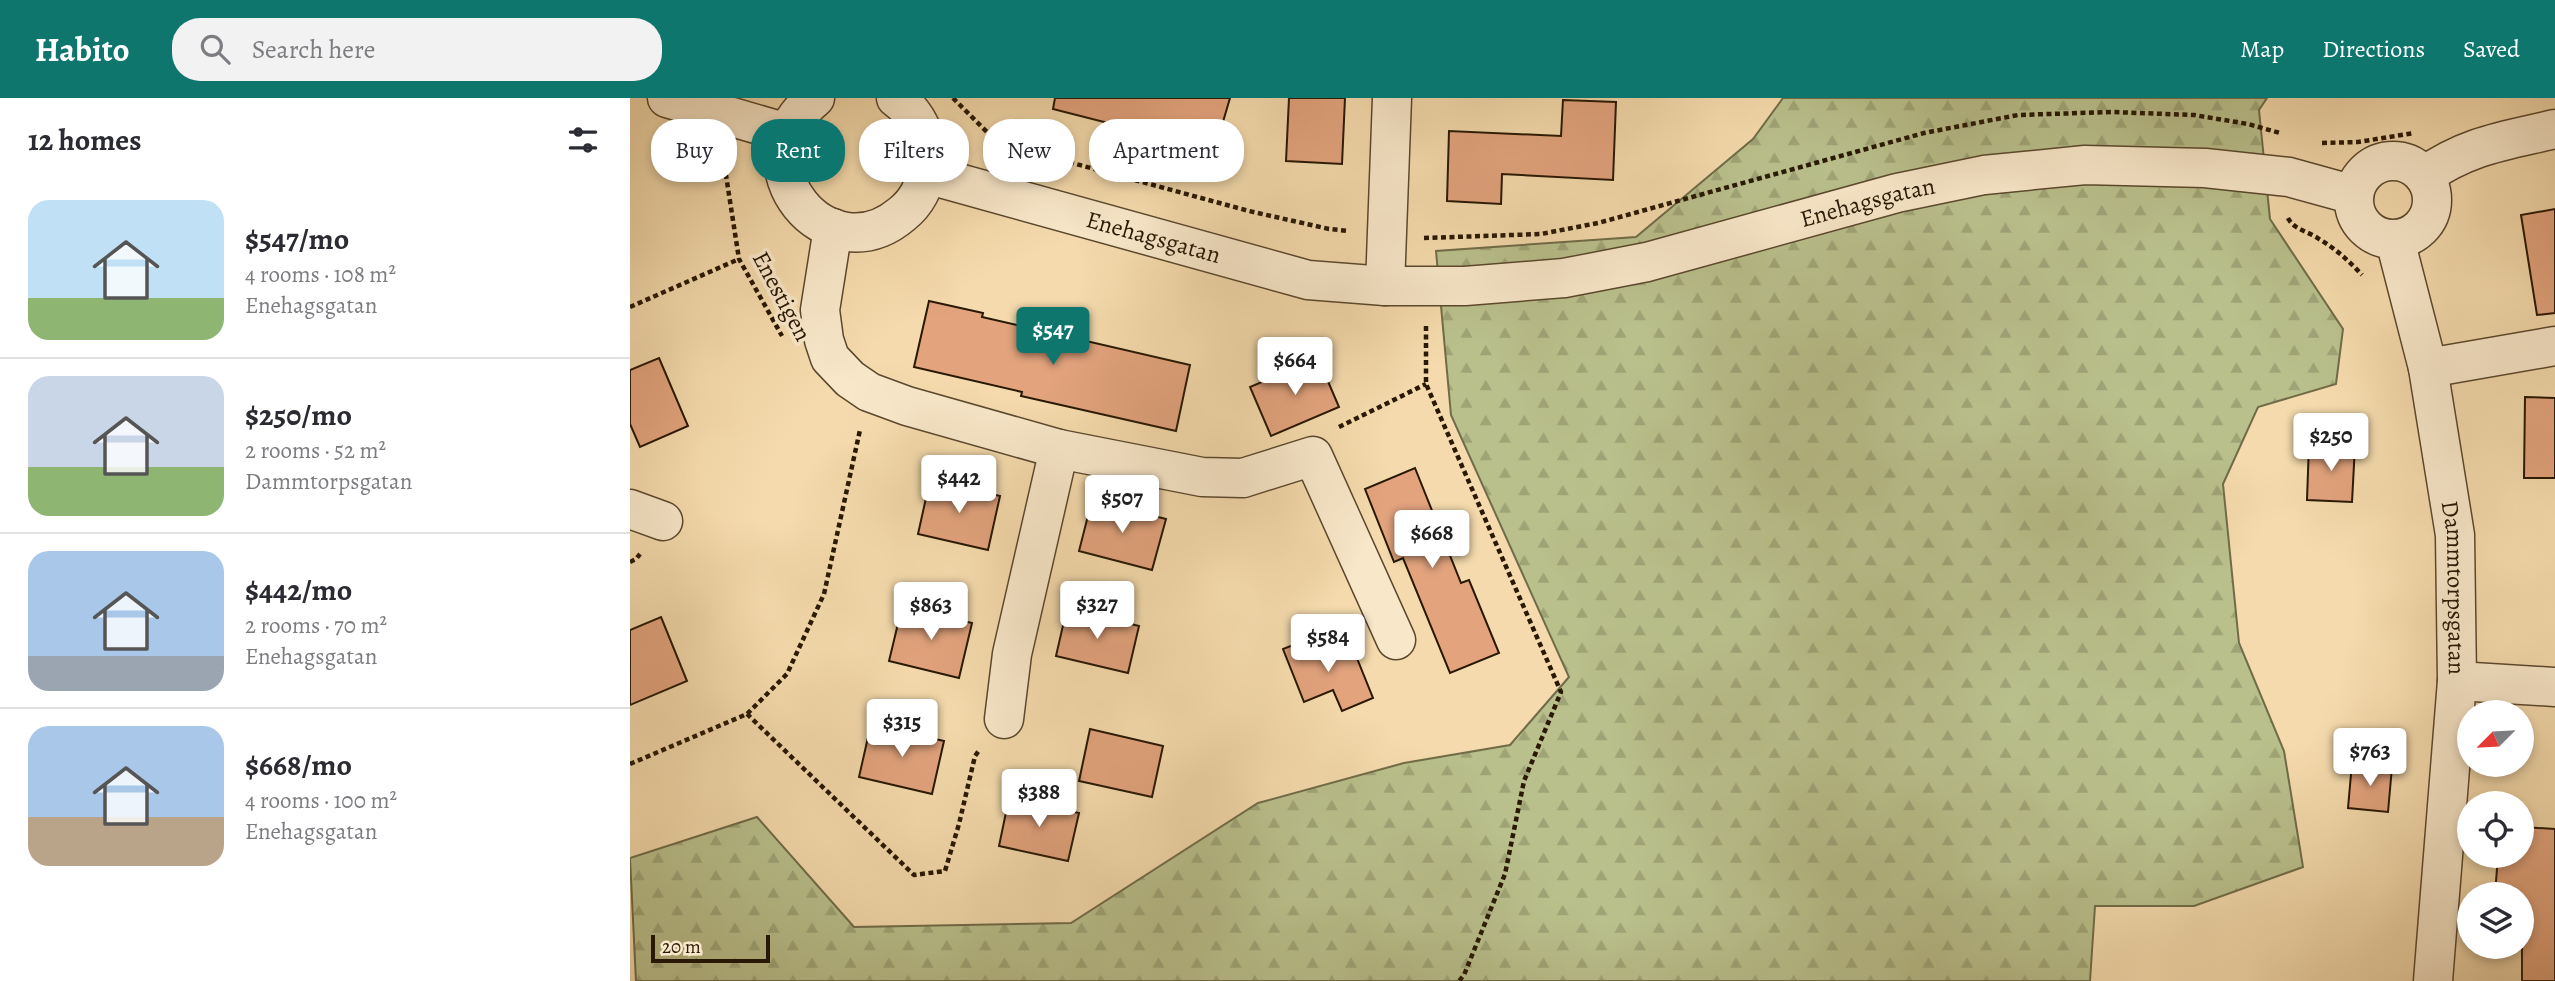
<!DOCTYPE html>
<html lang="en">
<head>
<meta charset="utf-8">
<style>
  body { margin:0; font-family:Alegreya,serif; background:#f2f2f3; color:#2b2b33; height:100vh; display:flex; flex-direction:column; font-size:26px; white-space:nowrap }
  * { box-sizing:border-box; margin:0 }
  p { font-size:23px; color:#7c7c81 }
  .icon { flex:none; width:38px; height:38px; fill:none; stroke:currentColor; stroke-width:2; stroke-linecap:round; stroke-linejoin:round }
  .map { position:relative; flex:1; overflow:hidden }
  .side { display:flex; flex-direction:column; background:#fff; width:630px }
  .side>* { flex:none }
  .guide { position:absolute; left:21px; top:21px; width:665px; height:63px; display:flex; gap:14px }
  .needle { width:46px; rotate:246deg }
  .buttons { position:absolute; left:1827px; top:602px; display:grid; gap:14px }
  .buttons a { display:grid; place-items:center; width:77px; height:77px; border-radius:50%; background:#fff; box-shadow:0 4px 10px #0003; font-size:35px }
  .scale { position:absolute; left:21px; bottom:18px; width:119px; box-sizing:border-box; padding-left:7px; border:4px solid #281804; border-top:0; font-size:19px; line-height:24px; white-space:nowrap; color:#281804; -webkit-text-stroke:5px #f8e7c9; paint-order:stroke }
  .price { position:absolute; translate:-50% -60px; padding:0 16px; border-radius:7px; background:#fff; color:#222; font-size:23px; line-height:46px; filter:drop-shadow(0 2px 4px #0008) }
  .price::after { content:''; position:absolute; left:50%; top:42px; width:21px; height:16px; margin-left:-10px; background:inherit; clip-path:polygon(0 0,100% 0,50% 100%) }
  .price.current { background:#0f766e; color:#fff }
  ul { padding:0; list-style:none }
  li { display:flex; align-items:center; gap:21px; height:175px; padding:0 28px }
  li+li { border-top:2px solid #e1e1e2 }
  li span { display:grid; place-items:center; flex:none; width:196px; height:140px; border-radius:21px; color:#555 }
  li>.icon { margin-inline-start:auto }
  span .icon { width:84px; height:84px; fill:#fffc; stroke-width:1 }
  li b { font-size:30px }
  h2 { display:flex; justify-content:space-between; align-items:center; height:84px; padding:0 28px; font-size:30px }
  .pill { padding:0 24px; border-radius:28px; background:#fff; box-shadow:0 4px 10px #0003; font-size:24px; line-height:63px }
  .pill.current { background:#0f766e; color:#fff }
  header { display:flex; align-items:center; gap:42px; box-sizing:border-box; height:98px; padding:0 35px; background:#0f766e; color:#fff }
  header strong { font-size:33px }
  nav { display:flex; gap:38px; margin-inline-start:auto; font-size:24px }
  .search { width:490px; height:63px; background:#f2f2f3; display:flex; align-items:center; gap:18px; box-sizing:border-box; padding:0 24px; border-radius:28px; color:#7c7c81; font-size:26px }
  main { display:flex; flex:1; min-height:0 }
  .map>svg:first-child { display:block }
  .forest { fill:url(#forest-firs); stroke:#706c48; stroke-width:2 }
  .building { fill:#e2a37d; stroke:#281804; stroke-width:2 }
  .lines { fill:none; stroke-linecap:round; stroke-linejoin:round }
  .minor-casing { stroke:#5b482e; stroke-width:41 }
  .path { stroke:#281804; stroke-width:4.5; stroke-dasharray:5 3.5; stroke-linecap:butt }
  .minor { stroke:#f8e7c9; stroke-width:38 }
  .labels { text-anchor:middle; stroke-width:7; stroke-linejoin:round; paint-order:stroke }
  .street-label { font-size:24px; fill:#281804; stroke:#f8e7c9 }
</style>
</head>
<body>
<header>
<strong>Habito</strong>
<div class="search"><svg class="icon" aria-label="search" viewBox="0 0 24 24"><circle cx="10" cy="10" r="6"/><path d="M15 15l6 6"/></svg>Search here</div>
<nav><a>Map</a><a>Directions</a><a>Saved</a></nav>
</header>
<main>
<section class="side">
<h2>12 homes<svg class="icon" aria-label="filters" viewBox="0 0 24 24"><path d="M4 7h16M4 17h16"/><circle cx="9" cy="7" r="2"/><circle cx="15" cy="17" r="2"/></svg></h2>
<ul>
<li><span style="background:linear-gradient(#bfe0f5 70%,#8fb573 0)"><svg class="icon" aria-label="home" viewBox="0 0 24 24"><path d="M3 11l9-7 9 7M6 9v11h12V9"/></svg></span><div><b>$547/mo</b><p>4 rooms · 108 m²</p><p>Enehagsgatan</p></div></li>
<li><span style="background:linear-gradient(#c9d6e8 65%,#8fb573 0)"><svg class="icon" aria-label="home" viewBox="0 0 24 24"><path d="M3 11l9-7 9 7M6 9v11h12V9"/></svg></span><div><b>$250/mo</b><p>2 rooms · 52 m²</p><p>Dammtorpsgatan</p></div></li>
<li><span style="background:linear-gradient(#a9c7e8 75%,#9aa5b1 0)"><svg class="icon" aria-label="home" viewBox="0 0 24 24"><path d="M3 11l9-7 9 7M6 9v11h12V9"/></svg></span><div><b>$442/mo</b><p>2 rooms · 70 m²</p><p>Enehagsgatan</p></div></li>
<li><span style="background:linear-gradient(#a9c7e8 65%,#b9a48a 0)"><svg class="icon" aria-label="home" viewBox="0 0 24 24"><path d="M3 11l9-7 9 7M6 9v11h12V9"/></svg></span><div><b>$668/mo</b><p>4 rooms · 100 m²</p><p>Enehagsgatan</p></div></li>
</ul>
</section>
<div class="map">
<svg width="1925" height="883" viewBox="0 0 1925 883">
  <defs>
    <pattern id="forest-firs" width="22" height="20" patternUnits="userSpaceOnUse" patternTransform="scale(1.75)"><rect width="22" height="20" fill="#b9c08c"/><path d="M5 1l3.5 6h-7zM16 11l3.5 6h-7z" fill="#9fa477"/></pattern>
  </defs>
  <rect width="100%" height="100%" fill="#f4daac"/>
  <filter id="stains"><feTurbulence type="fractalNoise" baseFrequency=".00286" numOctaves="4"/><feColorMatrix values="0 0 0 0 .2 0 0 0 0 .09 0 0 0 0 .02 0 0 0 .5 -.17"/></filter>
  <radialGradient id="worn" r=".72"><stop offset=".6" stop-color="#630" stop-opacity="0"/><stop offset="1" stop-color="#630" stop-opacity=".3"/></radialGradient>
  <!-- forest -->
  <path class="forest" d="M 1153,0 L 1637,0 L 1629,12 L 1640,121 L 1713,231 L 1706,286 L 1628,309 L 1593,386 L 1609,545 L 1654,653 L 1673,769 L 1564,808 L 1465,808 L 1460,883 L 6,883 L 0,760 L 127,719 L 224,829 L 441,825 L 628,705 L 774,665 L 880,647 L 939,579 L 821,317 L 806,153 L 1006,139 L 1123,41 Z"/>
  <!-- building -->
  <path class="building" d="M 425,0 L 600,0 L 583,58 L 532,43 L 533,39 L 423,11 Z
    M 659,0 L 715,0 L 712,66 L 656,63 Z
    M 933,2 L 986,4 L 983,82 L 872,76 L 871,106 L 817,103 L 819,33 L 931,38 Z
    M 1925,111 L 1925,215 L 1907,217 L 1891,117 Z
    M 299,203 L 353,215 L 352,219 L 560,267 L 546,333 L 391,298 L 392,294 L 284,269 Z
    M 29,260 L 58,328 L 10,349 L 0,326 L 0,272 Z
    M 688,260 L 709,309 L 641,338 L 620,289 Z
    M 1895,299 L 1925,300 L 1925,380 L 1894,380 Z
    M 1679,346 L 1725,348 L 1722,404 L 1677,402 Z
    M 785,370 L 831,485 L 839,482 L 869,555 L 820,575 L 773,460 L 764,464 L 735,391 Z
    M 300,382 L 370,398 L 358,452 L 288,436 Z
    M 462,402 L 536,421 L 522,472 L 449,453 Z
    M 272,509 L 342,525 L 329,580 L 259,563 Z
    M 437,510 L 509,528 L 498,575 L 426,558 Z
    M 31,519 L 57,583 L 0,607 L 0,532 Z
    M 683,539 L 691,561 L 722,548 L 743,600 L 712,613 L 703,592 L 674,604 L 653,551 Z
    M 241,626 L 314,643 L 302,696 L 229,679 Z
    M 460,631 L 533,648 L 522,699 L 449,683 Z
    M 1722,665 L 1762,669 L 1758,714 L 1718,710 Z
    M 379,700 L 449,715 L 438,763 L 369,748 Z
    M 1892,729 L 1925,731 L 1925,883 L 1892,883 L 1892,796 L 1865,796 L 1868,758 L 1892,758 Z"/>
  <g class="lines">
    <defs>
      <g id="minor">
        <path d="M 37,0 L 157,35"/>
        <path d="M 185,0 C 103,66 198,179 272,116 C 286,105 295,88 297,70 C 300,42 288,16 266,0"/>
        <circle cx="1763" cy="102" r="39"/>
        <path id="s1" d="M 296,76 L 678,182 L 755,188 L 835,188 L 934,180 L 1017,164 L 1267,95 L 1354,77 L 1455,67 L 1575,70 L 1659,79 L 1724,97"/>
        <path d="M 1794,78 C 1838,47 1874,43 1925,31"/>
        <path d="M 203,130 L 190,212 L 194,242 L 200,260 L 220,281 L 239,294 L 277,308 L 429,351 L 572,379 L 613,380 L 683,358 L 766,542"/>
        <path id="s2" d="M 1765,142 L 1798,270 L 1825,437 L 1827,583 L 1803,883"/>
        <path d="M 755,188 L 762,0"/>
        <path d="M 1798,270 L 1925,248"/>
        <path d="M 0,411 L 33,423"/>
        <path d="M 1827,583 L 1925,589"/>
        <path d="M 374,621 L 382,556 L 429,351"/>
      </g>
    </defs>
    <!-- minor casing -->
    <use href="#minor" class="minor-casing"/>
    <!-- path -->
    <path class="path" d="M 323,0 L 359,36 L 398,53 L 619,113 L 699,131 L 719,133
      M 1692,45 L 1728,44 L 1784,35
      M 95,59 L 95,71 L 109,161 L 152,238
      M 1658,120 C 1664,132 1678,133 1689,141 C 1706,151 1719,163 1732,177
      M 794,140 L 911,136 L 968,125 L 1294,35 L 1388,17 L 1482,14 L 1564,17 L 1618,26 L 1650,35
      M 0,209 L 109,161
      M 796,228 L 796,286 L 931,594 L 894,683 L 875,776 L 834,877 L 829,883
      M 709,329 L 796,286
      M 0,464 L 6,461 L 10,456
      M 117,616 L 284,777 L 315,773 L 329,726 L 345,658 L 350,651
      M 0,666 L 117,616 L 157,576 L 194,496 L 230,332"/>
    <!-- minor -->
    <use href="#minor" class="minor"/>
  </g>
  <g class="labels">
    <!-- street labels -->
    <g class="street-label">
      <text dy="8" stroke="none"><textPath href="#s1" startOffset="966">Enehagsgatan</textPath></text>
      <text dy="8" stroke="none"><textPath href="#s1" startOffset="236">Enehagsgatan</textPath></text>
      <text transform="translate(152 198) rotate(62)" y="8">Enestigen</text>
      <text dy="8" stroke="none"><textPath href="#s2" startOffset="354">Dammtorpsgatan</textPath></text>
    </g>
  </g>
  <rect width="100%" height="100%" filter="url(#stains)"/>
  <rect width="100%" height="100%" fill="url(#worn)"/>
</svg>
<div class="buttons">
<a><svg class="needle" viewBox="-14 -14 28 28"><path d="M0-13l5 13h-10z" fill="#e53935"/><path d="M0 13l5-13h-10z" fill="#7c7c81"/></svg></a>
<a><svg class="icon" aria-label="locate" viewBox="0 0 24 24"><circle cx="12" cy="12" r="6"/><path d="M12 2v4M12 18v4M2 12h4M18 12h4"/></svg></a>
<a><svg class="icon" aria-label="layers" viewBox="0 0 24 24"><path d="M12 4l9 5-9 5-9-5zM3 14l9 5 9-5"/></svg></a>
</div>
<div class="scale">20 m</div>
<b class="price current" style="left:423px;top:269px">$547</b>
<b class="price" style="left:665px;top:299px">$664</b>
<b class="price" style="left:1701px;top:375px">$250</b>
<b class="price" style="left:329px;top:417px">$442</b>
<b class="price" style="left:492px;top:437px">$507</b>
<b class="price" style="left:802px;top:472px">$668</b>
<b class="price" style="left:467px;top:543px">$327</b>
<b class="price" style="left:301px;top:544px">$863</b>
<b class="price" style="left:698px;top:576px">$584</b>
<b class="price" style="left:272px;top:661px">$315</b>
<b class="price" style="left:1740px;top:690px">$763</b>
<b class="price" style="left:409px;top:731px">$388</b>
<div class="guide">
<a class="pill">Buy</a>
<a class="pill current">Rent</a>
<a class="pill">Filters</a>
<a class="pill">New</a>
<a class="pill">Apartment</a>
</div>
</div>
</main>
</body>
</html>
